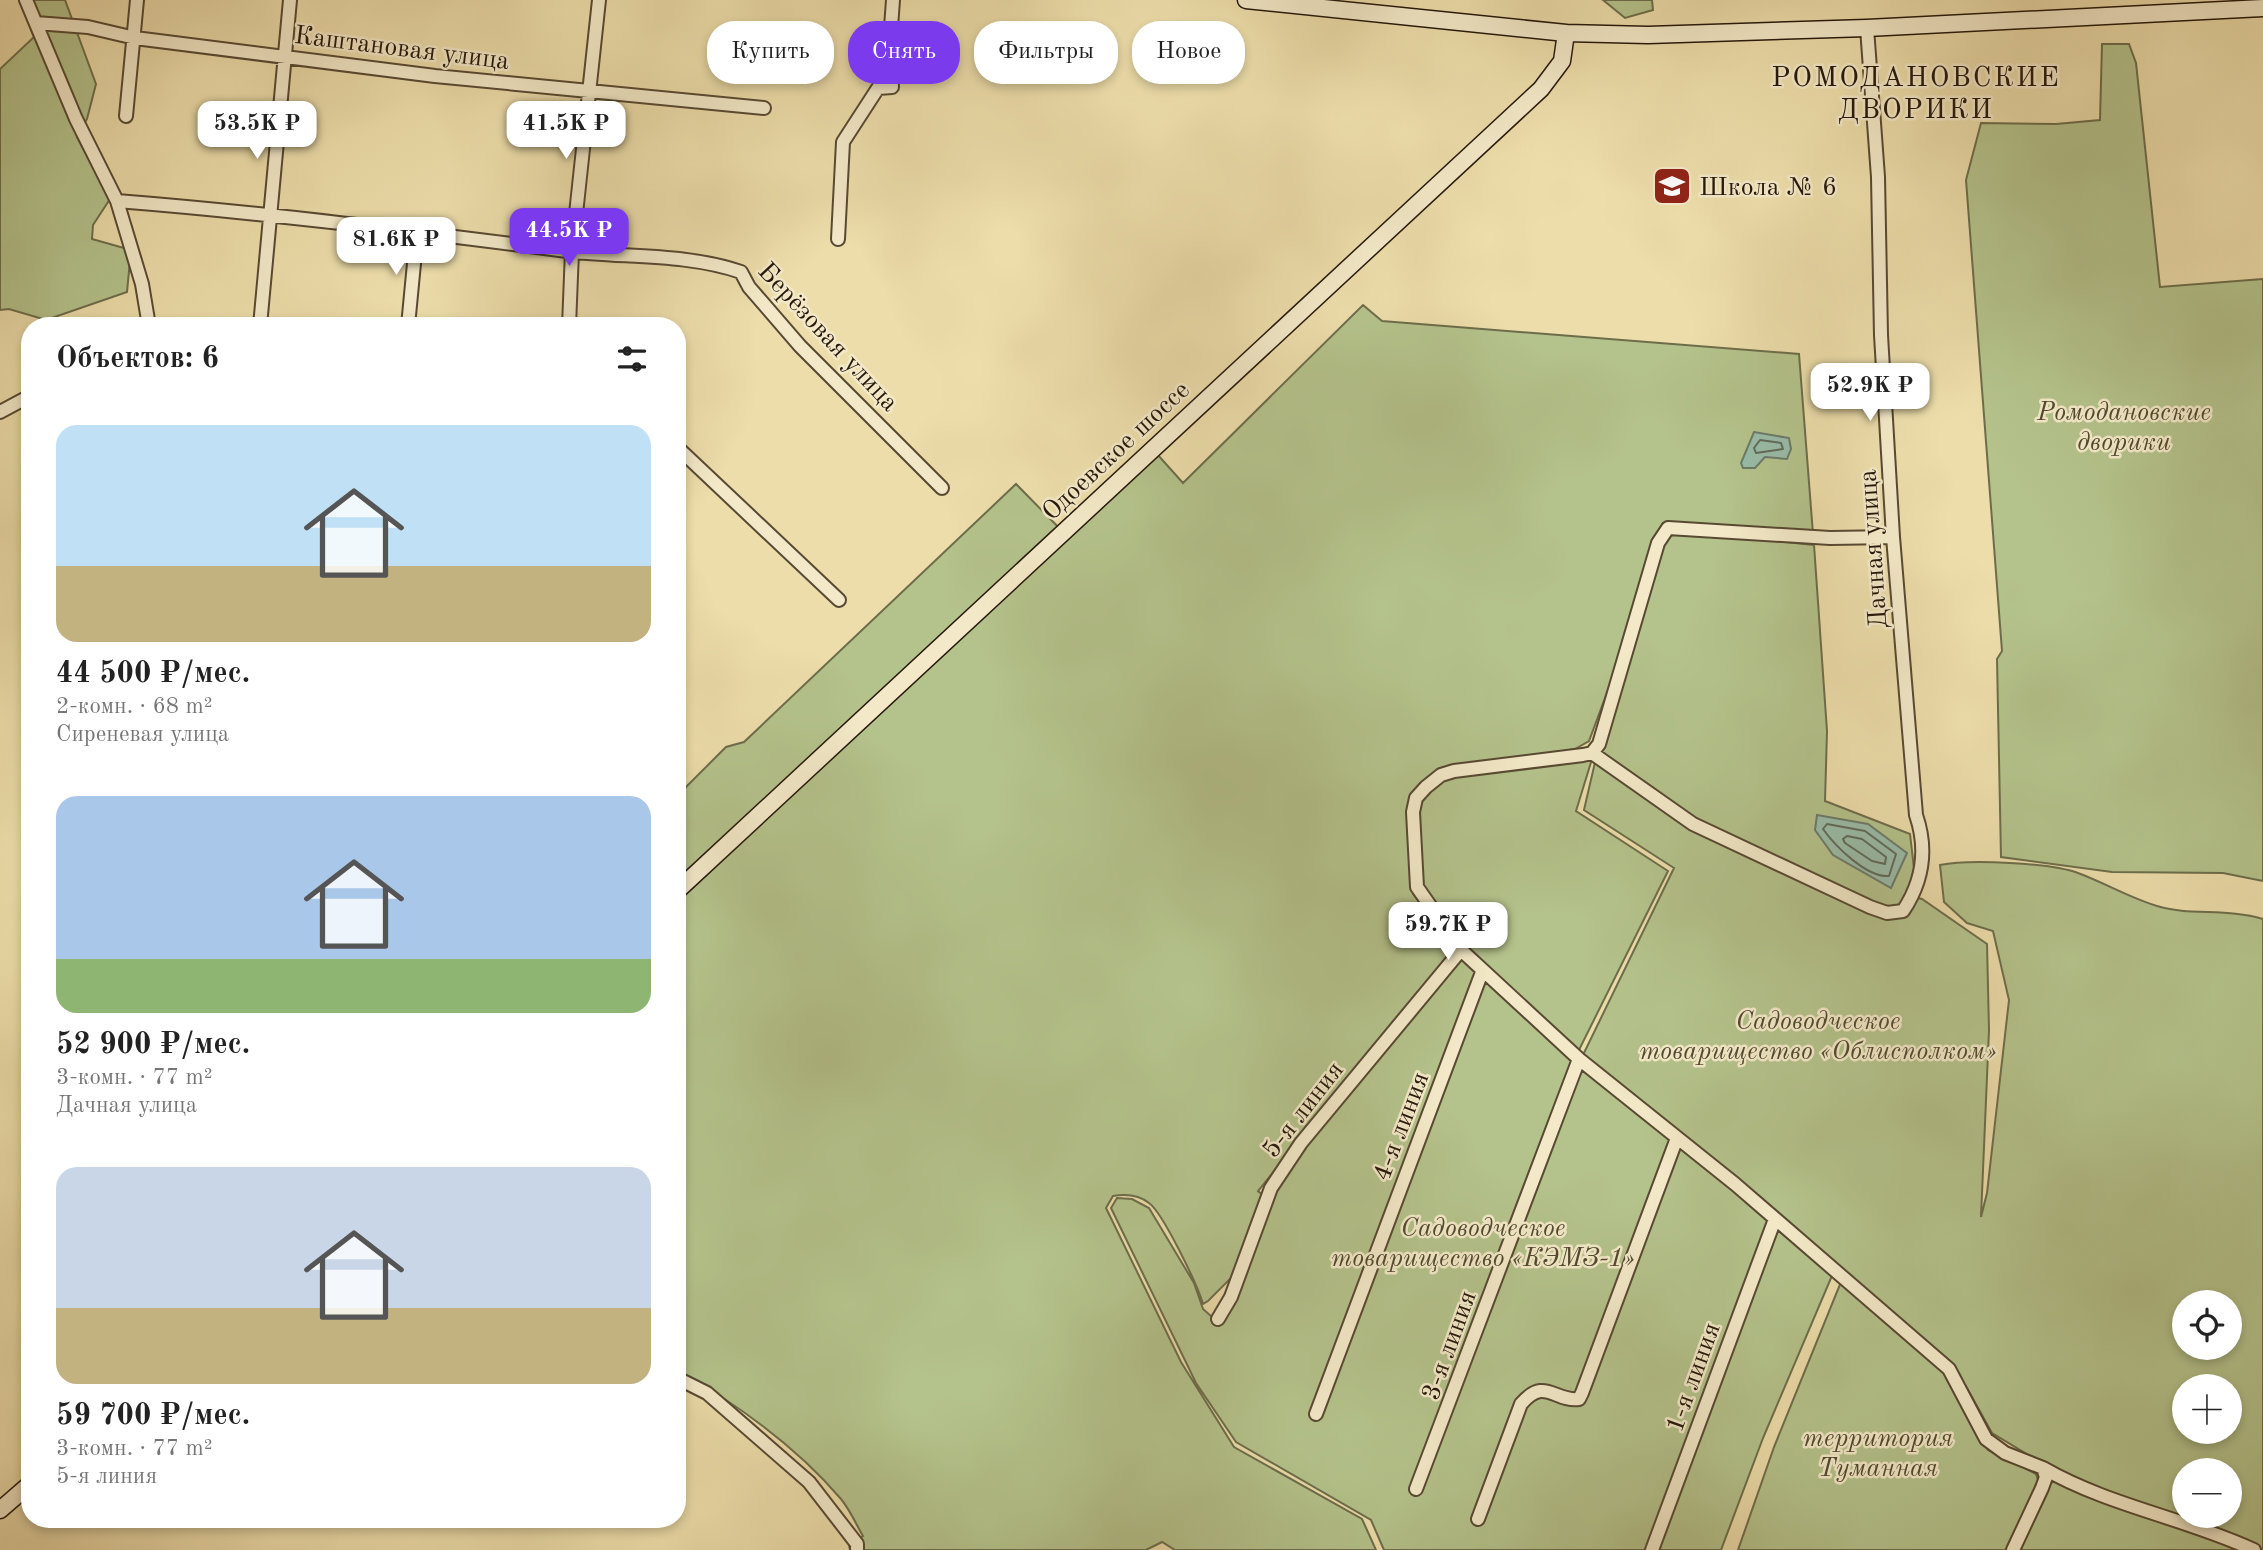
<!DOCTYPE html>
<html lang="ru">
<head>
<meta charset="utf-8">
<style>
  body { margin:0; font-family:"Old Standard TT",serif; background:#f6f6f6; color:#222; height:100vh; display:flex; flex-direction:column; font-size:26px; white-space:nowrap }
  * { box-sizing:border-box; margin:0 }
  p { font-size:23px; color:#767676 }
  .icon { flex:none; width:38px; height:38px; fill:none; stroke:currentColor; stroke-width:2; stroke-linecap:round; stroke-linejoin:round }
  .map { position:relative; flex:1; overflow:hidden }
  .details { position:absolute; left:21px; top:317px; width:665px; height:1211px; display:flex; flex-direction:column; background:#fff; border-radius:28px; box-shadow:0 4px 10px #0003 }
  .details>* { flex:none }
  .guide { position:absolute; left:707px; top:21px; width:665px; height:63px; display:flex; gap:14px }
  .tools { position:absolute; left:2172px; top:1290px; display:grid; gap:14px }
  .tools a { display:grid; place-items:center; width:70px; height:70px; border-radius:50%; background:#fff; box-shadow:0 4px 10px #0003; font-size:35px }
  .price { position:absolute; translate:-50% -60px; padding:0 16px; border-radius:14px; background:#fff; color:#222; font-size:23px; line-height:46px; filter:drop-shadow(0 2px 4px #0008) }
  .price::after { content:''; position:absolute; left:50%; top:42px; width:21px; height:16px; margin-left:-10px; background:inherit; clip-path:polygon(0 0,100% 0,50% 100%) }
  .price.active { background:#7c3aed; color:#fff }
  ul { padding:0; list-style:none }
  li { display:grid; align-content:center; gap:14px; height:371px; padding:0 35px }
  li span { display:grid; place-items:center; height:217px; border-radius:21px; color:#555 }
  li>.icon { margin-inline-start:auto }
  span .icon { width:126px; height:126px; fill:#fffc; stroke-width:1 }
  li b { font-size:30px }
  h2 { display:flex; justify-content:space-between; align-items:center; height:84px; padding:0 35px; font-size:30px }
  .tag { padding:0 24px; border-radius:28px; background:#fff; box-shadow:0 4px 10px #0003; font-size:24px; line-height:63px }
  .tag.active { background:#7c3aed; color:#fff }
  .map>svg:first-child { display:block }
  .green { fill:#b4c28b; stroke:#6d6d4b; stroke-width:2; fill-rule:evenodd }
  .water { fill:#99bca8; stroke:#6b7a69; stroke-width:2 }
  .lines { fill:none; stroke-linecap:round; stroke-linejoin:round }
  .shore { stroke:#606a5a; stroke-width:2 }
  .street-casing { stroke:#584933; stroke-width:16 }
  .secondary-casing { stroke:#26180b; stroke-width:19 }
  .street { stroke:#f3e9c8; stroke-width:12 }
  .secondary { stroke:#f3e9c8; stroke-width:16 }
  .labels { text-anchor:middle; stroke-width:5; stroke-linejoin:round; paint-order:stroke }
  .street-label { font-size:26px; fill:#26180b; stroke:#f3e9c8 }
  .poi-label { font-size:26px; fill:#26180b; stroke:#f3e9c8; text-anchor:start }
  .park-label { font-size:26px; font-style:italic; fill:#514b31; stroke:#f3e9c8 }
  .neighbourhood-label { font-size:28px; letter-spacing:2px; fill:#26180b; stroke:#f3e9c8 }
</style>
</head>
<body>
<div class="map">
<svg width="2263" height="1550" viewBox="0 0 2263 1550">
  <rect width="100%" height="100%" fill="#ecddaa"/>
  <filter id="stains"><feTurbulence type="fractalNoise" baseFrequency=".00286" numOctaves="4"/><feColorMatrix values="0 0 0 0 .2 0 0 0 0 .09 0 0 0 0 .02 0 0 0 .5 -.17"/></filter>
  <radialGradient id="worn" r=".72"><stop offset=".6" stop-color="#630" stop-opacity="0"/><stop offset="1" stop-color="#630" stop-opacity=".3"/></radialGradient>
  <!-- green -->
  <path class="green" d="M 19,0 L 65,0 L 96,84 L 87,119 L 77,137 L 110,199 L 93,225 L 92,239 L 131,250 L 127,292 L 46,320 L 9,309 L 0,310 L 0,69 L 34,37 Z
    M 1603,0 L 1652,0 L 1653,10 L 1625,18 Z
    M 2102,44 L 2129,44 L 2136,63 L 2160,287 L 2263,279 L 2263,881 L 2223,873 L 2112,872 L 2001,857 L 1997,659 L 2002,651 L 1966,180 L 1981,123 L 2056,124 L 2100,120 Z
    M 1363,305 L 1382,321 L 1799,354 L 1813,534 L 1663,523 L 1653,541 L 1615,671 L 1589,741 L 1575,749 L 1437,773 L 1409,816 L 1413,894 L 1456,949 L 1258,1191 L 1264,1196 L 1236,1273 L 1208,1301 L 1203,1304 C 1198,1286 1163,1213 1149,1203 C 1139,1195 1125,1194 1113,1196 L 1106,1208 L 1181,1362 L 1234,1447 L 1362,1519 L 1376,1550 L 1175,1550 L 1162,1542 L 1146,1550 L 850,1550 L 849,1545 L 863,1536 C 856,1524 850,1510 841,1499 C 796,1446 737,1404 677,1370 L 677,796 L 726,747 L 744,742 L 1016,484 L 1068,537 L 1157,454 L 1183,483 Z
    M 1677,531 L 1814,545 L 1827,731 L 1825,801 L 1910,834 L 1915,877 L 1907,895 L 1922,899 L 1987,944 L 1989,1030 L 1981,1217 L 1987,1193 L 2009,1000 L 1993,931 L 1967,923 L 1944,902 L 1940,865 C 1970,859 2050,863 2078,873 C 2105,883 2130,898 2157,906 C 2189,916 2228,908 2263,919 L 2263,1550 L 2019,1550 L 2055,1471 L 1992,1433 L 1967,1388 L 1945,1361 L 1582,1057 L 1674,868 L 1584,810 L 1596,758 L 1665,535 ZM 2184,1302 L 2230,1302 L 2230,1348 L 2184,1348 ZM 2184,1386 L 2230,1386 L 2230,1432 L 2184,1432 ZM 2184,1470 L 2230,1470 L 2230,1516 L 2184,1516 Z
    M 1592,759 L 1576,811 L 1668,871 L 1577,1054 L 1479,966 L 1442,920 L 1420,880 L 1419,799 L 1448,774 Z
    M 1460,955 L 1834,1271 L 1763,1438 L 1721,1550 L 1384,1550 L 1371,1520 L 1236,1442 L 1196,1383 L 1111,1208 L 1117,1198 L 1132,1199 L 1149,1208 L 1194,1283 L 1203,1309 L 1220,1324 L 1274,1188 L 1299,1149 Z
    M 1843,1277 L 1943,1366 L 1988,1450 L 2036,1474 L 2039,1483 L 2009,1550 L 1738,1550 L 1774,1447 Z"/>
  <!-- water -->
  <path class="water" d="M 1754,432 L 1789,438 L 1791,449 L 1787,459 L 1765,457 L 1755,468 L 1743,468 L 1741,463 Z
    M 1817,815 L 1868,824 L 1907,853 L 1891,888 L 1833,855 L 1815,830 Z"/>
  <g class="lines">
    <!-- shore -->
    <path class="shore" d="M 1760,440 L 1781,443 L 1783,449 L 1756,453 L 1754,448 Z
      M 1827,824 L 1865,831 L 1896,854 L 1889,876 C 1867,878 1835,846 1823,829 Z
      M 1847,836 L 1862,839 L 1886,857 L 1885,864 L 1872,861 L 1845,843 L 1843,839 Z"/>
    <defs>
      <path id="street" d="M 26,0 L 76,119 L 117,201 L 142,284 L 149,326
        M 36,23 L 88,27 L 135,38 L 435,76 L 764,108
        M 126,116 L 137,0
        M 117,201 C 268,213 418,232 567,251 C 624,258 686,253 741,272 L 749,287 L 800,346 L 942,488
        M 838,239 L 843,142 L 878,88 L 892,87 L 890,41 L 893,0
        M 260,326 L 290,0
        M 408,326 L 417,232
        M 569,326 L 572,251 L 599,0
        M 0,412 L 30,396
        M 677,447 L 839,600
        M 1893,537 L 1830,538 L 1668,528 L 1658,543 L 1599,744 L 1592,753 L 1583,755 L 1454,771 L 1441,775 L 1426,787 L 1416,798 L 1413,812 L 1417,887 L 1461,950 L 1579,1059 L 1735,1184 L 1949,1369 L 1986,1439 L 2005,1453 L 2043,1468 L 2046,1477 L 2042,1488 L 2013,1550
        M 1592,753 L 1693,824 L 1870,907 L 1887,913 L 1903,911 C 1923,881 1928,850 1916,815 L 1893,537 L 1881,335 L 1878,177 L 1867,28
        M 1218,1319 L 1231,1297 L 1271,1188 L 1301,1143 L 1461,950
        M 677,1378 L 707,1393 L 809,1482 L 857,1544 L 857,1550
        M 1316,1414 L 1482,972
        M 2043,1468 C 2109,1506 2185,1518 2254,1550
        M 1416,1489 L 1579,1059
        M 1478,1519 L 1521,1404 C 1545,1376 1554,1402 1579,1399 L 1582,1393 L 1677,1138
        M 1652,1550 L 1775,1219"/>
      <path id="secondary" d="M 1246,0 L 1566,33 L 1648,35 L 1867,28 L 2263,8
        M 677,891 L 1541,89 L 1562,61 L 1566,33
        M 0,1510 L 30,1484"/>
    </defs>
    <!-- street casing -->
    <use href="#street" class="street-casing"/>
    <!-- secondary casing -->
    <use href="#secondary" class="secondary-casing"/>
    <!-- street -->
    <use href="#street" class="street"/>
    <!-- secondary -->
    <use href="#secondary" class="secondary"/>
  </g>
  <!-- icons -->
  <defs>
    <symbol id="school-square" viewBox="-11 -11 22 22"><rect x="-9" y="-9" width="18" height="18" rx="4" fill="#8f2418" stroke="#f3e9c8"/><path d="M0-5L7-2L0 1L-7-2ZM-4 1L0 2.5L4 1V4Q0 6-4 4Z" fill="#fff"/></symbol>
  </defs>
  <g fill-rule="evenodd">
    <use href="#school-square" x="1650" y="164" width="44" height="44"/>
  </g>
  <g class="labels">
    <!-- street labels -->
    <g class="street-label">
      <text transform="translate(402 47) rotate(7)" y="9">Каштановая улица</text>
      <text transform="translate(829 336) rotate(47)" y="9">Берёзовая улица</text>
      <text transform="translate(1115 450) rotate(-43)" y="9">Одоевское шоссе</text>
      <text transform="translate(1872 549) rotate(-94)" y="9">Дачная улица</text>
      <text transform="translate(1302 1109) rotate(-52)" y="9">5-я линия</text>
      <text transform="translate(1400 1126) rotate(-69)" y="9">4-я линия</text>
      <text transform="translate(1448 1345) rotate(-70)" y="9">3-я линия</text>
      <text transform="translate(1692 1377) rotate(-70)" y="9">1-я линия</text>
    </g>
    <!-- poi labels -->
    <g class="poi-label">
      <text x="1699" y="195">Школа № 6</text>
    </g>
    <!-- park labels -->
    <g class="park-label">
      <text x="2124" y="420">Ромодановские<tspan x="2124" dy="30">дворики</tspan></text>
      <text x="1818" y="1029">Садоводческое<tspan x="1818" dy="30">товарищество «Облисполком»</tspan></text>
      <text x="1483" y="1236">Садоводческое<tspan x="1483" dy="30">товарищество «КЭМЗ-1»</tspan></text>
      <text x="1878" y="1446">территория<tspan x="1878" dy="30">Туманная</tspan></text>
    </g>
    <!-- neighbourhood labels -->
    <g class="neighbourhood-label">
      <text x="1916" y="86">РОМОДАНОВСКИЕ<tspan x="1916" dy="32">ДВОРИКИ</tspan></text>
    </g>
  </g>
  <rect width="100%" height="100%" filter="url(#stains)"/>
  <rect width="100%" height="100%" fill="url(#worn)"/>
</svg>
<div class="tools">
<a><svg class="icon" aria-label="locate" viewBox="0 0 24 24"><circle cx="12" cy="12" r="6"/><path d="M12 2v4M12 18v4M2 12h4M18 12h4"/></svg></a>
<a>+</a>
<a>−</a>
</div>
<b class="price" style="left:257px;top:161px">53.5K ₽</b>
<b class="price" style="left:566px;top:161px">41.5K ₽</b>
<b class="price active" style="left:569px;top:268px">44.5K ₽</b>
<b class="price" style="left:396px;top:277px">81.6K ₽</b>
<b class="price" style="left:1870px;top:423px">52.9K ₽</b>
<b class="price" style="left:1448px;top:962px">59.7K ₽</b>
<div class="guide">
<a class="tag">Купить</a>
<a class="tag active">Снять</a>
<a class="tag">Фильтры</a>
<a class="tag">Новое</a>
</div>
<section class="details">
<h2>Объектов: 6<svg class="icon" aria-label="filters" viewBox="0 0 24 24"><path d="M4 7h16M4 17h16"/><circle cx="9" cy="7" r="2"/><circle cx="15" cy="17" r="2"/></svg></h2>
<ul>
<li><span style="background:linear-gradient(#bfe0f5 65%,#c2b280 0)"><svg class="icon" aria-label="home" viewBox="0 0 24 24"><path d="M3 11l9-7 9 7M6 9v11h12V9"/></svg></span><div><b>44 500 ₽/мес.</b><p>2-комн. · 68 m²</p><p>Сиреневая улица</p></div></li>
<li><span style="background:linear-gradient(#a9c7e8 75%,#8fb573 0)"><svg class="icon" aria-label="home" viewBox="0 0 24 24"><path d="M3 11l9-7 9 7M6 9v11h12V9"/></svg></span><div><b>52 900 ₽/мес.</b><p>3-комн. · 77 m²</p><p>Дачная улица</p></div></li>
<li><span style="background:linear-gradient(#c9d6e8 65%,#c2b280 0)"><svg class="icon" aria-label="home" viewBox="0 0 24 24"><path d="M3 11l9-7 9 7M6 9v11h12V9"/></svg></span><div><b>59 700 ₽/мес.</b><p>3-комн. · 77 m²</p><p>5-я линия</p></div></li>
</ul>
</section>
</div>
</body>
</html>
